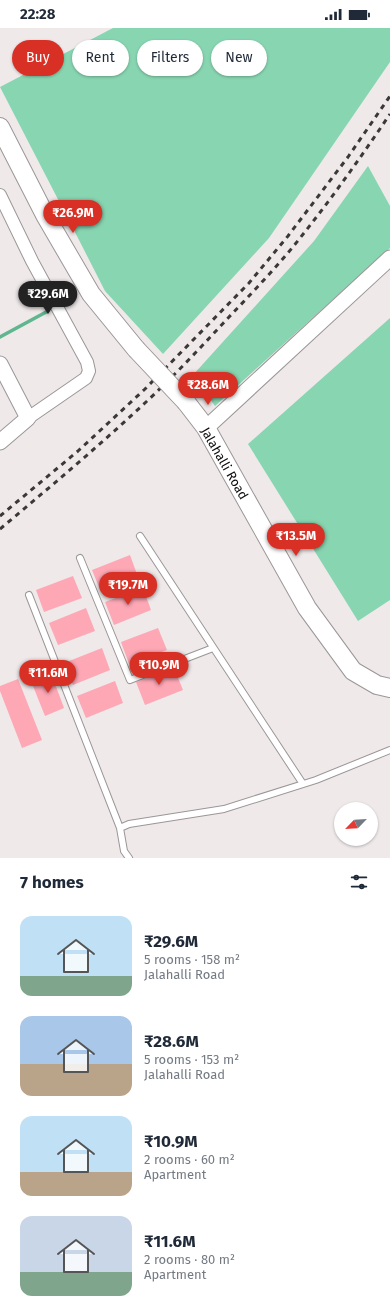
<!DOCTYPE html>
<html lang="en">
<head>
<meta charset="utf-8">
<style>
  body { margin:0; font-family:"Fira Sans",sans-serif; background:#f6f6f7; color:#1f2937; height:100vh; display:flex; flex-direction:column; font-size:15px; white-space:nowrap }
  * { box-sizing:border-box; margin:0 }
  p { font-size:13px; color:#747a83 }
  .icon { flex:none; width:22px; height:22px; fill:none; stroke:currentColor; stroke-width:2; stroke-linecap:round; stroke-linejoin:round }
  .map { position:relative; height:830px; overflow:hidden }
  .details { display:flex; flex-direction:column; background:#fff; flex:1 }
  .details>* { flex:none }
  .hud { position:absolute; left:12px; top:12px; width:366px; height:36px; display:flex; gap:8px }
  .needle { width:26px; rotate:245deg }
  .fabs { position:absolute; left:334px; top:774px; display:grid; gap:8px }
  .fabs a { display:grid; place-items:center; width:44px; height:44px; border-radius:50%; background:#fff; box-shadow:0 1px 3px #0004; font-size:20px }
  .price { position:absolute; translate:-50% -34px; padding:0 9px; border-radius:14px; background:#d93025; color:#fff; font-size:13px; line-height:26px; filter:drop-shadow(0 1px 2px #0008) }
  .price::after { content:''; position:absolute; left:50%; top:24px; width:12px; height:9px; margin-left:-6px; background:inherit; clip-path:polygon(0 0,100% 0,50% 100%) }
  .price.selected { background:#222; color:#fff }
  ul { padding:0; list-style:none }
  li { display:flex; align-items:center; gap:12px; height:100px; padding:0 20px }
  li span { display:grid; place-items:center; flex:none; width:112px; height:80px; border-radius:12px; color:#555 }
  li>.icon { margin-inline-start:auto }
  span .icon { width:48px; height:48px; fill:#fffc; stroke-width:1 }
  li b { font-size:17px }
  h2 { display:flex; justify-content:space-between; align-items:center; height:48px; padding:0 20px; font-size:17px }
  .pill { padding:0 14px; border-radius:18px; background:#fff; box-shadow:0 1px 3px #0004; font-size:14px; line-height:36px }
  .pill.selected { background:#d93025; color:#fff }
  .status { display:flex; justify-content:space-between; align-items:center; height:28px; padding:0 20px; background:#fff; direction:ltr }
  .status svg { height:11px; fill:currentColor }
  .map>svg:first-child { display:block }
  .green { fill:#88d5b1 }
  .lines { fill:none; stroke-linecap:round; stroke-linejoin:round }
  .stream { stroke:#5fb68f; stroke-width:3.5 }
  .building { fill:#fea8b6 }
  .service-casing { stroke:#9b9697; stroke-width:8 }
  .minor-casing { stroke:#9b9697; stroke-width:14 }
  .tertiary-casing { stroke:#9b9697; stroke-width:17 }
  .secondary-casing { stroke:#9b9697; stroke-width:20 }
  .service { stroke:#fff; stroke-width:6 }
  .minor { stroke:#fff; stroke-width:12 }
  .tertiary { stroke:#fff; stroke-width:15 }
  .secondary { stroke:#fff; stroke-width:18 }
  .rail { stroke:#3b3838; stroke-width:3; stroke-dasharray:5 5; stroke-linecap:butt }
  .secondary-bridge-casing { stroke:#9b9697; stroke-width:20; stroke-linecap:butt }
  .secondary-bridge { stroke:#fff; stroke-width:18 }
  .labels { text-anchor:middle; stroke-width:3; stroke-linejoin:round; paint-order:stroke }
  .street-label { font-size:13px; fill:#0d0b0b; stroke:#fff }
</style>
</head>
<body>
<div class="status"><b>22:28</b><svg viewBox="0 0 49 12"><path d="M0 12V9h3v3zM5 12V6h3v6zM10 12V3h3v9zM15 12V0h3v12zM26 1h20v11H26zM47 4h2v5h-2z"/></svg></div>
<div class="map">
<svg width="390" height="830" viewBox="0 0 390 830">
  <rect width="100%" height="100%" fill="#efe9ea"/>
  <!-- green -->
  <path class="green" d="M 113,0 L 390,0 L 390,34 L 269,210 L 163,326 L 105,263 L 79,212 L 0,59 Z
    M 368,138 L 390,178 L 390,220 L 215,378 L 193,347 L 314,213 Z
    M 390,290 L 390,572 L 358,593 L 248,416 Z"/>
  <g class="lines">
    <!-- stream -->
    <path class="stream" d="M 0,309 L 48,283"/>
  </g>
  <!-- building -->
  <path class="building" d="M 130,527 L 138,549 L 101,564 L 92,542 Z
    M 73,548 L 82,570 L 44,584 L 36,562 Z
    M 143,560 L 151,582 L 114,597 L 105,574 Z
    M 86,580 L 95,603 L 58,617 L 49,595 Z
    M 158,600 L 167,622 L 129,636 L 121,614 Z
    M 102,620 L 110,642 L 73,657 L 64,635 Z
    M 174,640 L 183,662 L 145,677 L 136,654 Z
    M 51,645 L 64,680 L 45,688 L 31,653 Z
    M 18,651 L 42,712 L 22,720 L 0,663 L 0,658 Z
    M 115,653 L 123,675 L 86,690 L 77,668 Z"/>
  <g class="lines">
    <defs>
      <path id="service" d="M 140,508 L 303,756
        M 80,530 L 130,652 L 213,620
        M 29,567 L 120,800
        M 129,830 L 124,823 L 120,800 L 129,796 L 224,781 L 316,752 L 390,722"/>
      <path id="minor" d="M 0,167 L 32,233 L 87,334 L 89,343 L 86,350 L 28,390"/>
      <path id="tertiary" d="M 0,336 L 28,390 L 0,414
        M 206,400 L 390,230"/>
      <path id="secondary" d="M 0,99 L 45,187 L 91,266 L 136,321
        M 186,374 L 206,400 L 307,580 L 353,643 L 377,657 L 390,660"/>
    </defs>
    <!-- service casing -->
    <use href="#service" class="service-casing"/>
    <!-- minor casing -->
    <use href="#minor" class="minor-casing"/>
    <!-- tertiary casing -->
    <use href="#tertiary" class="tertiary-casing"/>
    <!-- secondary casing -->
    <use href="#secondary" class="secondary-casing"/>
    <!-- service -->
    <use href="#service" class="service"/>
    <!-- minor -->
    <use href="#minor" class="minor"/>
    <!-- tertiary -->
    <use href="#tertiary" class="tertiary"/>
    <!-- secondary -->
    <use href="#secondary" class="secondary"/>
    <!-- rail -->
    <path class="rail" d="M 0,488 L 78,423 L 145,361 L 249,255 L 288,208 L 348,129 L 390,68
      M 0,501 C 50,459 99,418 146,374 C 175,347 202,318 229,289 C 250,267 272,244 292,220 C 327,177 359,132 390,86"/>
    <defs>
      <path id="secondary-bridge" d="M 136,321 L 186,374"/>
    </defs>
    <!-- secondary-bridge casing -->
    <use href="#secondary-bridge" class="secondary-bridge-casing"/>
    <!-- secondary-bridge -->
    <use href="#secondary-bridge" class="secondary-bridge"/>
  </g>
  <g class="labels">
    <!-- street labels -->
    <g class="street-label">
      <text transform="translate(225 435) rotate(60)" y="5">Jalahalli Road</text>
    </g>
  </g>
</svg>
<div class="fabs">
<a><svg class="needle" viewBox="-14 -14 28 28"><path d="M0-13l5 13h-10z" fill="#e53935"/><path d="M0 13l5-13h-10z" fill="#747a83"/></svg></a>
</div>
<b class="price" style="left:73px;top:206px">₹26.9M</b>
<b class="price selected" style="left:48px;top:287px">₹29.6M</b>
<b class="price" style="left:208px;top:378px">₹28.6M</b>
<b class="price" style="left:296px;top:529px">₹13.5M</b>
<b class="price" style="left:128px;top:578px">₹19.7M</b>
<b class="price" style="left:159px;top:658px">₹10.9M</b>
<b class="price" style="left:48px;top:666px">₹11.6M</b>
<div class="hud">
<a class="pill selected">Buy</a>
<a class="pill">Rent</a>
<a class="pill">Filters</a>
<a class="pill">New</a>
</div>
</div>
<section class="details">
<h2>7 homes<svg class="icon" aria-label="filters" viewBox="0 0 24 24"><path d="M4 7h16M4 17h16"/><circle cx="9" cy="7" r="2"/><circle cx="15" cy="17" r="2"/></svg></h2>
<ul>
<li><span style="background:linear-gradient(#bfe0f5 75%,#7fa58c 0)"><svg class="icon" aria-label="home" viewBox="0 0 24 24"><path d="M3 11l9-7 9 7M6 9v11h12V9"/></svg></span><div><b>₹29.6M</b><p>5 rooms · 158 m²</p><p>Jalahalli Road</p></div></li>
<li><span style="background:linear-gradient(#a9c7e8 60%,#b9a48a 0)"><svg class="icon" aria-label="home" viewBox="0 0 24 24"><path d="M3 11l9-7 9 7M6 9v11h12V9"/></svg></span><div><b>₹28.6M</b><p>5 rooms · 153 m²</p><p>Jalahalli Road</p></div></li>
<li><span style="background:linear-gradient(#bfe0f5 70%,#b9a48a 0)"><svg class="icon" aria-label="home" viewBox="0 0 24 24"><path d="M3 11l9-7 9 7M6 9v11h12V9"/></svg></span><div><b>₹10.9M</b><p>2 rooms · 60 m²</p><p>Apartment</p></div></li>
<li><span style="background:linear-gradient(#c9d6e8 70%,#7fa58c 0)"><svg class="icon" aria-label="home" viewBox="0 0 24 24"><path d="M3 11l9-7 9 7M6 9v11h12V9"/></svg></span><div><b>₹11.6M</b><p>2 rooms · 80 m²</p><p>Apartment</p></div></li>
</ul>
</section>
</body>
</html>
